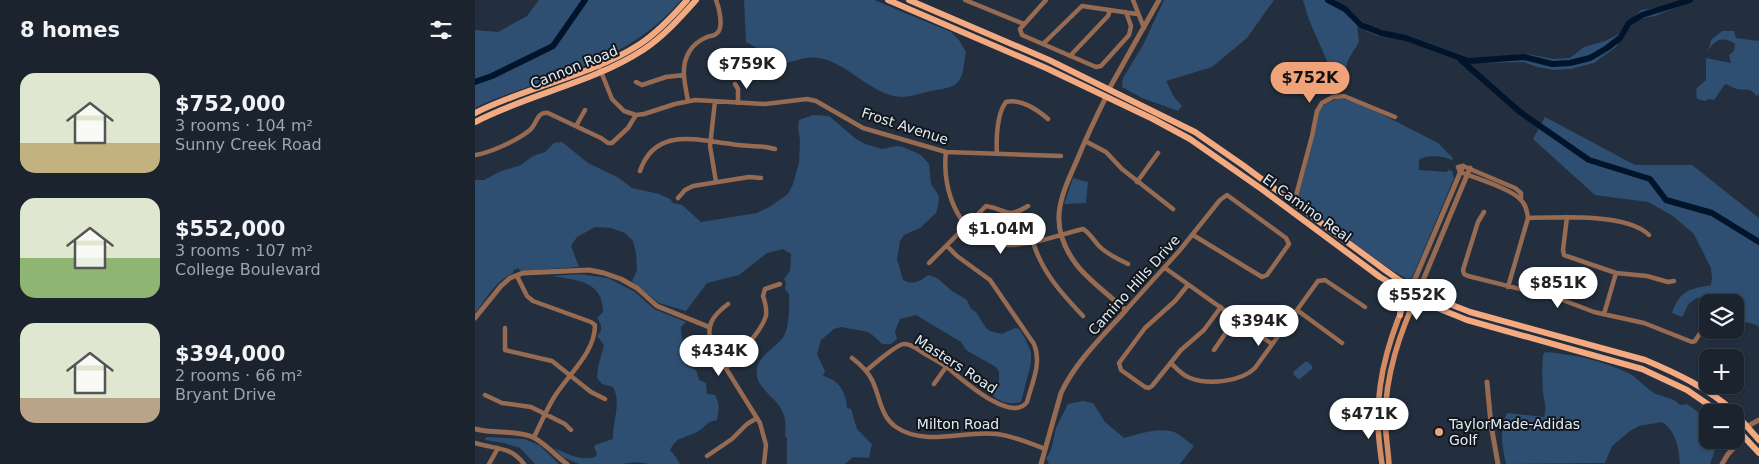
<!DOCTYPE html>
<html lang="en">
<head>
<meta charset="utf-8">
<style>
  body { margin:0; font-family:"DejaVu Sans",sans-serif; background:#272f3a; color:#f1f3f6; height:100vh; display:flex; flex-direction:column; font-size:19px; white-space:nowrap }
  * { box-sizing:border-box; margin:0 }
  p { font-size:16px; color:#9fa4aa }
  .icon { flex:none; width:28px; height:28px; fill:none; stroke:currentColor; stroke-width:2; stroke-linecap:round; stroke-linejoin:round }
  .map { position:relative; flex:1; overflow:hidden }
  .sheet { display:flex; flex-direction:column; background:#1a232e; width:475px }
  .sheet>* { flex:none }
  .tools { position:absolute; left:1224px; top:294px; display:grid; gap:10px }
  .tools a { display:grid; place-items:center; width:45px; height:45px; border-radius:10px; background:#1a232e; box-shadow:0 1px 4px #0004,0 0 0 1px #38404a; font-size:25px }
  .price { position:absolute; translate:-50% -42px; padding:0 11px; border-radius:18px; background:#fff; color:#222; font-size:16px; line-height:32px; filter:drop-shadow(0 1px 2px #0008) }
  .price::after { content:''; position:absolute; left:50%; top:30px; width:15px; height:11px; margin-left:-8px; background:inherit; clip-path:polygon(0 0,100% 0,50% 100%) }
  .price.current { background:#f0a378; color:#111 }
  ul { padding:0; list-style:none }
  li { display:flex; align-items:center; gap:15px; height:125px; padding:0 20px }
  li span { display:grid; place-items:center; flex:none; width:140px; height:100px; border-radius:15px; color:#555 }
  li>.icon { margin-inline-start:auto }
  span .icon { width:60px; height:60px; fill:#fffc; stroke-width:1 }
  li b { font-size:21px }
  h2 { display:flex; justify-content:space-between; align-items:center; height:60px; padding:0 20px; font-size:21px }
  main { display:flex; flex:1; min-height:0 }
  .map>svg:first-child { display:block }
  .green { fill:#2e4f71 }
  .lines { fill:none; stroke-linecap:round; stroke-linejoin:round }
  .river { stroke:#00142b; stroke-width:6 }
  .minor { stroke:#976a52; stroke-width:4.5 }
  .tertiary { stroke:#976a52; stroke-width:5 }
  .secondary { stroke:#d38b63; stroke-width:5.5 }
  .primary { stroke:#f4aa81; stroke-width:6 }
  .poi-dot { fill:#f0a378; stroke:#11171d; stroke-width:2 }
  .labels { text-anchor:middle; stroke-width:4; stroke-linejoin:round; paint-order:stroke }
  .street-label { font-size:14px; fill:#e3ebf4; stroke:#11171d }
  .poi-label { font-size:14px; fill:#e3ebf4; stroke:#11171d; text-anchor:start }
</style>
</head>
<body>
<main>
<section class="sheet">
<h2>8 homes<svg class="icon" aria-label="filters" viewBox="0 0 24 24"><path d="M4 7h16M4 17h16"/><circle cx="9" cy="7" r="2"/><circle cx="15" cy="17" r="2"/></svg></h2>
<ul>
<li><span style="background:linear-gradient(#dfe7d0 70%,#c2b280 0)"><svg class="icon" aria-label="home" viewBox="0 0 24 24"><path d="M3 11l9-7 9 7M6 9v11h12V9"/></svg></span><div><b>$752,000</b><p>3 rooms · 104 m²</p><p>Sunny Creek Road</p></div></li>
<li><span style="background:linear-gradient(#dfe7d0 60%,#8fb573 0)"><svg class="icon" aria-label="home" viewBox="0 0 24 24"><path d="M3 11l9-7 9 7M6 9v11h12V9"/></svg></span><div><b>$552,000</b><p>3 rooms · 107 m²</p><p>College Boulevard</p></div></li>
<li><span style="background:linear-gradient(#dfe7d0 75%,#b9a48a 0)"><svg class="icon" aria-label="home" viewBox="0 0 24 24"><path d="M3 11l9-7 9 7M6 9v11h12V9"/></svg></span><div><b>$394,000</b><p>2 rooms · 66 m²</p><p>Bryant Drive</p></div></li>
</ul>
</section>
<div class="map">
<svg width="1284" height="464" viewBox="0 0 1284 464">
  <rect width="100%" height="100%" fill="#232f3e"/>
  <!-- green -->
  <path class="green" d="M 64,0 L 206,0 C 163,51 110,66 50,88 C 33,94 16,100 0,108 L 0,30 L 23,32 L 52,16 Z
    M 269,0 L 399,0 L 476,32 L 484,40 L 491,52 C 486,83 488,86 456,91 C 447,93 435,97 426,97 C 395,95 374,63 344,58 C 327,55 311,67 295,64 L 289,52 L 271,42 Z
    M 689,0 L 799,0 L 772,38 L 737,67 L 691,81 L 699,97 L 707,106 L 703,111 L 667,98 L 647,87 L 648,78 L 668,45 Z
    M 828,0 L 860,0 L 872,7 L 892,26 L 918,33 L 932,35 L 998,59 L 1052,54 L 1078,59 L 1095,58 L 1109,47 L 1130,41 L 1142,35 L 1166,10 C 1185,9 1201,0 1219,0 L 1180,16 L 1163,19 L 1155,27 L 1141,47 L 1119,63 L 1095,69 L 1079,70 L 1062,67 L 1049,62 L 993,63 L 951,46 L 934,41 L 903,36 L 891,31 L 882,23 L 884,42 L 873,60 L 871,68 L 864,73 L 856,70 L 834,20 Z
    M 1247,31 L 1259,31 L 1261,38 L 1284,41 L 1284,95 L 1281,96 C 1276,87 1271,91 1262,89 C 1258,88 1254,85 1250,84 L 1239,100 L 1234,99 L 1230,101 L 1222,99 L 1221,89 L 1231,80 L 1231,58 L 1256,63 L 1254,55 L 1259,51 L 1260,44 C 1248,36 1240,39 1233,51 L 1236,40 Z
    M 865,98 L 891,106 L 963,143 L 978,158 L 977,160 C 969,156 951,154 944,160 L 944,170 L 972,172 L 973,170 L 977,171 L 979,178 L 937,278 L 932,279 C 893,258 861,225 823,203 L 822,198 L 844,111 L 851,103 Z
    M 338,115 L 354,116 L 381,139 L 390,144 L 407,149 L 421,146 L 428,147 L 446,155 L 454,164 L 456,184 L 464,196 L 463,206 L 461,213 L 445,228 L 429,235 L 425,241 L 422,259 L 428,280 C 437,285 445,282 453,275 L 462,278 L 477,291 L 492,300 L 496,309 L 501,312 L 511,328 L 515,331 L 527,334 L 540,328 L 544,329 L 550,338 L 556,352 L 556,363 L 546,402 C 533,405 524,402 515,393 L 524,380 L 524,372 L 521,367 L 491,350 L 486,342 L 441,315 L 425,319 L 420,331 L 422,339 L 416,344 L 407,344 L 400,337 L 393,332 L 366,327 L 359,329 L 346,340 L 342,354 L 350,371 L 348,376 C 365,380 371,393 372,408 L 376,409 L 382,429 L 397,444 L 394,458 L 378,457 L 370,464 L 312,464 L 312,438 L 310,437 C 311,426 311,416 305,407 C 296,394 279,386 282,368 C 284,355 302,347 309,336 C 315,324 314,306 314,294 L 310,289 L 311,283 L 309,279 L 315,271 L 316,254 L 308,249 L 292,253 L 264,275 L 232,283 L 211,311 L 184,303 L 157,281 L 162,270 L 161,253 L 158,241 L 150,233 L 136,228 L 120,227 L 102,237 L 96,246 L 104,267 L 45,271 L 43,268 L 39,270 L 38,273 C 21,280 11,299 0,313 L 0,180 L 9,180 L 24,172 L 46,165 L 58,156 L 70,152 L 79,143 L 87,142 L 113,163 L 144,178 L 157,188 L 184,194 L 195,199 L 198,203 L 207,205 L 226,222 L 282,213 L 296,206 L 313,194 L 318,184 L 324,163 L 325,140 L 323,128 L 324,120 Z
    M 1070,117 L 1160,165 L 1217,165 L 1284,218 L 1284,327 C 1276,321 1268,323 1260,320 L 1260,302 L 1248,302 C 1239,296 1224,294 1216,302 C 1212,305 1210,312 1207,317 L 1197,313 C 1205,290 1215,289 1236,285 L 1237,278 L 1236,268 L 1219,234 L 1198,216 L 1173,202 L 1120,195 L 1058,139 Z
    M 598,178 L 613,182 L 611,203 L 589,204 Z
    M 104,274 L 133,278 L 160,292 L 179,309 L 211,322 L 206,327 C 206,334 207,342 210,348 C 212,353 214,355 216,360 L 211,365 L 221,370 L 224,380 L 231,383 L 232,394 L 240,395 C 245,404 244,410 242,420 C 229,423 234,424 225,430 C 212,439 203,434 195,450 L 200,456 L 205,464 L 174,464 L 162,462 L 147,464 L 104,464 L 88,457 L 79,448 C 92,454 106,461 120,457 L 122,454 L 119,447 L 120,445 L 138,439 C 137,422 147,403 138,387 L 127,384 L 122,378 L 123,367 L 129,345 L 122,336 C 128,330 127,324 122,318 L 128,312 C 128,281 102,280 77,276 Z
    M 1070,352 C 1097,354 1129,361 1153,373 C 1161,376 1171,389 1181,394 C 1190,398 1198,397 1205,405 L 1212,404 L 1232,419 L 1232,440 L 1253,440 L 1252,443 L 1242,445 L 1235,464 L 1205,464 C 1204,448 1201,431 1187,422 L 1164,426 L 1155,431 L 1137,446 L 1130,463 L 1031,464 C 1027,446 1024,430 1032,413 L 1069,417 C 1072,408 1069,401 1068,392 C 1067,380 1067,367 1068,355 Z
    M 830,362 L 833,362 L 837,366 L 837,369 L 825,379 L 823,379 L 818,374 L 819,371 Z
    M 608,401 L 618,403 L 630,422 L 649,438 C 664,434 683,427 699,432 C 706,435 713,442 719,446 L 705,464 L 573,464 L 574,462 L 571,459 L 576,450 L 581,428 L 593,404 Z
    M 11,437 L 49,439 L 64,445 L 84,464 L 60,464 L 45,448 L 29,443 L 10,440 Z"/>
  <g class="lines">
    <!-- river -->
    <path class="river" d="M 853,0 L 870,9 L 886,25 L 906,33 L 931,38 L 994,61 L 1049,57 L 1077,64 L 1095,63 L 1115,58 L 1132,48 L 1145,38 L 1154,23 L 1167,15 L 1215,0
      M 986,60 L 1045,112 L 1114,160 L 1175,179 L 1191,200 L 1237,213 L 1284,242
      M 0,82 L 17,76 L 78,46 L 110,0"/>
    <!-- minor -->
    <path class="minor" d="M 490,0 L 549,24
      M 571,0 L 545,29 L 547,35 L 621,67 L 626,66 L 654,35 L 656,26 L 651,12
      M 658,0 L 669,28
      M 568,44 L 607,6 L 662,14
      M 595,56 L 633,16 L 635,10
      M 125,69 L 137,99 L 149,111 L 161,115 L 169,114 L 200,104 L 220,100 L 290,104 L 332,99 L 341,101 L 388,128 L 471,152 L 586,156
      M 161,82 L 167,85 L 191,77 L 209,75
      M 260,84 L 263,89 L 263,103
      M 213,101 C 210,84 205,67 214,52 C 218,45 225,40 232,37 C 235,36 240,36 242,33 C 249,28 244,7 241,0
      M 240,101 L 235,146 L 241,182
      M 101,126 L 110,110
      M 610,141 L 631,152 L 647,169 L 698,209
      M 471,152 C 466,191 486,245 533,245 C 558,245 583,235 608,229 C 615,233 619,241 625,247 C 632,254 643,259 653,264
      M 522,153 C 521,139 522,113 531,102 C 545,98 563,110 573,119
      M 0,155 C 15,153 43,140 55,130 C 62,124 62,111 73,113 L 126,138 L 133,143 L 137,143 L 153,128 L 161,115
      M 165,171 C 180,127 221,140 256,144 C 268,146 279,146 291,147 L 300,149
      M 662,182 L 683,153
      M 203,198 L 210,190 L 218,186 L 274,177 L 286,178
      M 819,203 L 837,136 L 842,111 L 847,103 L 858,97 L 869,96 L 920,117
      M 1009,212 L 1003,222 L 988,270 L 989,274 L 993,276 L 1085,299 L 1119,312 L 1169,323 L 1217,342 L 1220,341 L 1230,326 L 1232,319
      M 1092,217 L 1088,250 L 1089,255 L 1141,273 L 1172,276 L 1193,282 L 1199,281
      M 1053,218 C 1082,217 1153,213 1174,235
      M 558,242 C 567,272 587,294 608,316
      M 454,263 L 511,206 C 532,209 530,220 553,206
      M 690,268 L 797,344
      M 42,276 L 52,296 L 58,301 L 116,322 L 120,325 C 120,354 92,375 78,399 C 71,411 65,425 59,437
      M 713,285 L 700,301 L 670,328 L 644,363 L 646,370 L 670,387 L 674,388 L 677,386 L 706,350 L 729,330 L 746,307
      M 1033,287 L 1053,218 C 1052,211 1051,205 1046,200 C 1037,189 1000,178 985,172 L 983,167 L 988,166 L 1040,188 L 1046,193 L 1046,199
      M 253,304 C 237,316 230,326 237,346 L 285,423 L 291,445 L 289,464
      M 651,310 L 705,250 L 745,200 L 752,195 L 811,238 L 814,244 L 792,275 L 787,277 L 718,235
      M 822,310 L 867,343
      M 1129,314 L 1141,273
      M 30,328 L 30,350 L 77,361 L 116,392 L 130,399
      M 739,350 L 761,318
      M 377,358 C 385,364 392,370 397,380 C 405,396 405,416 421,427 C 450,447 489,430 522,434 C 539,436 554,443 570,449
      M 696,363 C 702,369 707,375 715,378 C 733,385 766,382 780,368 L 843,281 L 850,280 L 890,307
      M 251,368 C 261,359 289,328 291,315 C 292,308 290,302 288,296 L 290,289 L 305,284
      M 392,370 C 398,365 422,344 429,344 C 435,343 442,349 447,352 C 455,357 465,362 473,368 C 487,379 536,424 552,402 C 557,383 567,363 559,344 L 515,280 L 482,256 L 472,246
      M 459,384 L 471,367
      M 10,395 L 27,403 L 56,407 L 90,424 L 96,430
      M 0,443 C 21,450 34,445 49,464
      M 232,456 L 257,439 L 272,424 L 282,418
      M 14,464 L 23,448"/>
    <!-- tertiary -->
    <path class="tertiary" d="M 634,89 L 684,0
      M 937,286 L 988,166
      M 944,290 L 995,168
      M 0,318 L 26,286 L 35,278 L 48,273 L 114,270 L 129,273 L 146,279 L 162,288 L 182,306 L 234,327
      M 1012,382 L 1016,425 L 1023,464
      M 1273,426 L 1284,420
      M 0,429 C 18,434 38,430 55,436 C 67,440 81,456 92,464
      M 566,464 L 586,393 C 601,361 628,336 651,310 C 636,297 612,279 601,264 C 572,225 585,198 602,160 C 611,138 621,117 631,97
      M 1247,464 L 1253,454 L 1270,437"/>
    <!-- secondary -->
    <path class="secondary" d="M 907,464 C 905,450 903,436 903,422 C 902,374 917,330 937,286
      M 914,464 C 913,450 911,436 910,422 C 910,374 925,333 944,290"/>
    <!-- primary -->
    <path class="primary" d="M 413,0 L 571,68 L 678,119 L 715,139 L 788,190 L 905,277 L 945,301 L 992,320 L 1167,369 L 1212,390 L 1244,412
      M 434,0 L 574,60 L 720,132 L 769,166 L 910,270 L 924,280 L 967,301 L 995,312 L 1170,360 C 1201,373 1235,389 1259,412
      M 0,113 C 53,86 114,77 165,44 C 183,32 198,16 212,0
      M 0,122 C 54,94 117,83 168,50 C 188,37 205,18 221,0
      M 918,287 L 926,300 L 925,315
      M 1260,413 L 1284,440
      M 1260,427 L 1284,453"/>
  </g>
  <!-- markers -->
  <circle class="poi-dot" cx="964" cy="432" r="5"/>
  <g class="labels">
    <!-- street labels -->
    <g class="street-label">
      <text transform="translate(99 67) rotate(-22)" y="5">Cannon Road</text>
      <text transform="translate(430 126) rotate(18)" y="5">Frost Avenue</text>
      <text transform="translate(832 208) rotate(36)" y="5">El Camino Real</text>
      <text transform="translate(659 285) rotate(-48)" y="5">Camino Hills Drive</text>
      <text transform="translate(481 364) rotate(33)" y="5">Masters Road</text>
      <text x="483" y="429">Milton Road</text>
    </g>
    <!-- poi labels -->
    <g class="poi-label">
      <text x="974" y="429">TaylorMade-Adidas<tspan x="974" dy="16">Golf</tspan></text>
    </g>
  </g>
</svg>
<div class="tools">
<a><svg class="icon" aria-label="layers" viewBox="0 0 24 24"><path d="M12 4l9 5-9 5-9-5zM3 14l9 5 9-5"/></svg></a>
<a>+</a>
<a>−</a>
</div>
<b class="price" style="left:272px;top:90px">$759K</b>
<b class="price current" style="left:835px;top:104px">$752K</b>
<b class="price" style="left:526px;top:255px">$1.04M</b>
<b class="price" style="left:1083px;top:309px">$851K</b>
<b class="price" style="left:942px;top:321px">$552K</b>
<b class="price" style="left:784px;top:347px">$394K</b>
<b class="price" style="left:244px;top:377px">$434K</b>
<b class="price" style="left:894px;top:440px">$471K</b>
</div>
</main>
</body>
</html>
